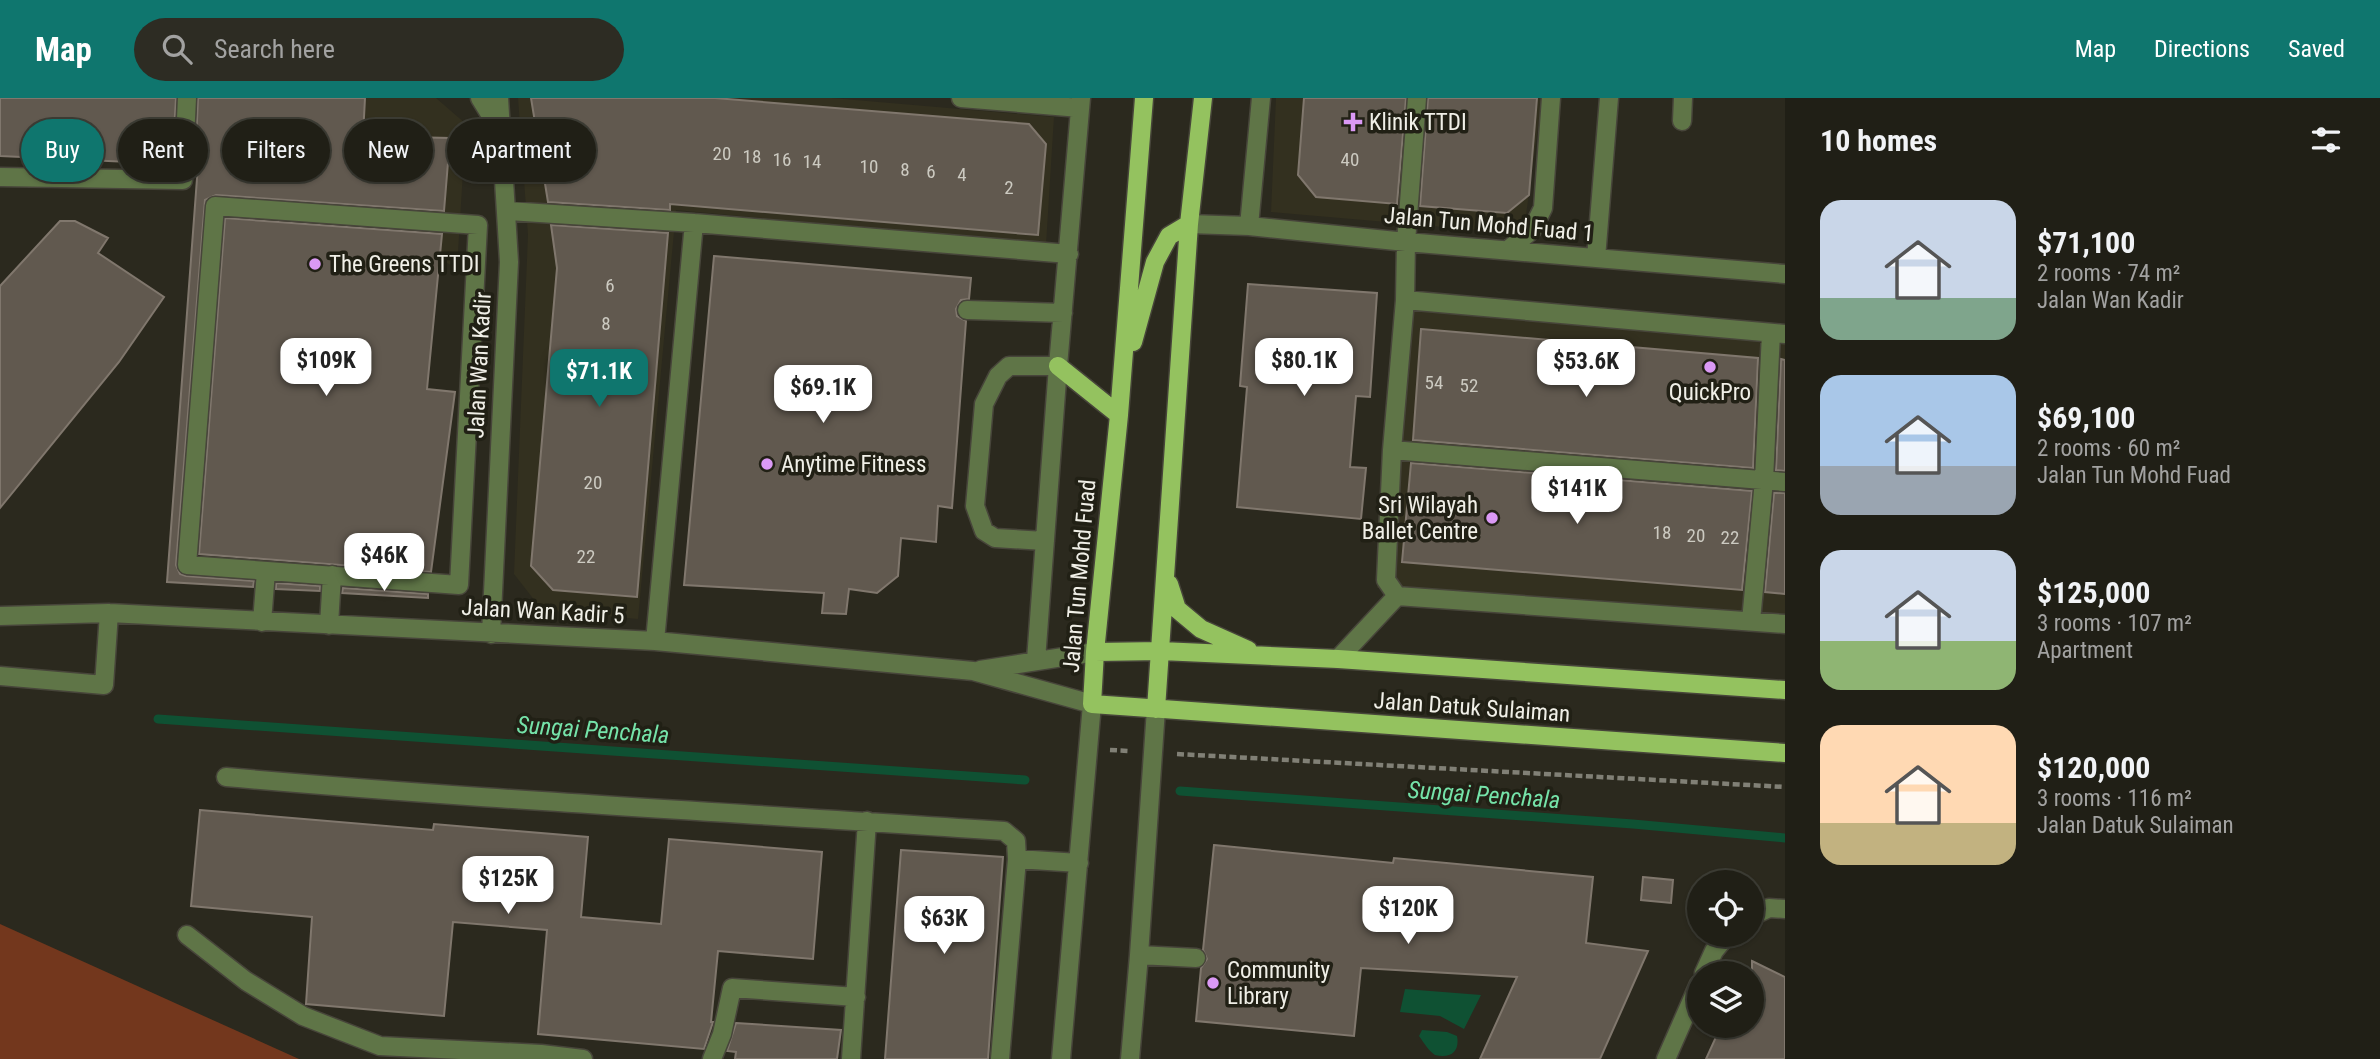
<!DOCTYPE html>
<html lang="en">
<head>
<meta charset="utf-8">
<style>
  body { margin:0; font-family:"Roboto Condensed",sans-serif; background:#2d2c23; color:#f1f3f6; height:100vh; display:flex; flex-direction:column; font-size:26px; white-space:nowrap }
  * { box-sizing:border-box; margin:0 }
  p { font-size:23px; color:#a2a2a1 }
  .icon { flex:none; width:38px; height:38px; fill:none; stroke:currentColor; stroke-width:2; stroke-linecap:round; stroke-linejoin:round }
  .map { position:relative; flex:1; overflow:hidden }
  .drawer { display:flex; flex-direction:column; background:#201f16; width:595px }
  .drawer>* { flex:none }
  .banner { position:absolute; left:21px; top:21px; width:665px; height:63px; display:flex; gap:14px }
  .controls { position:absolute; left:1687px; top:772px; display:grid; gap:14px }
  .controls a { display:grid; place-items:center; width:77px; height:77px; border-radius:50%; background:#201f16; box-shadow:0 2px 5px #0004,0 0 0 2px #3d3d35; font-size:35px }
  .price { position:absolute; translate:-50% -60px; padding:0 16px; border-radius:14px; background:#fff; color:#222; font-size:23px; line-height:46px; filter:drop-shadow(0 2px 4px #0008) }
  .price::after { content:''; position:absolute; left:50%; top:42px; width:21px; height:16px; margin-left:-10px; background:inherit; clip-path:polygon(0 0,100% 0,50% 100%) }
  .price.selected { background:#0f766e; color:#fff }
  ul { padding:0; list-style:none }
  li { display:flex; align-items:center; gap:21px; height:175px; padding:0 35px }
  li span { display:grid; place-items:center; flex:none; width:196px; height:140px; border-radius:21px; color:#555 }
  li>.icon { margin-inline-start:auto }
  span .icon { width:84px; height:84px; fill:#fffc; stroke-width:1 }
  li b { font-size:30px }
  h2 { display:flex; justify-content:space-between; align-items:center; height:84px; padding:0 35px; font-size:30px }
  .tag { padding:0 24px; border-radius:32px; background:#201f16; box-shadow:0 2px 5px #0004,0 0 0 2px #3d3d35; font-size:24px; line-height:63px }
  .tag.selected { background:#0f766e; color:#fff }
  header { display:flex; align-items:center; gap:42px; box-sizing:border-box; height:98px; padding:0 35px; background:#0f766e; color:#fff }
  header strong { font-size:33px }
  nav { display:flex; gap:38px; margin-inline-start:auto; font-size:24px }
  .search { width:490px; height:63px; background:#2d2c23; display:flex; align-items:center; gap:18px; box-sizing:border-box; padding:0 24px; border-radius:38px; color:#a2a2a1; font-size:26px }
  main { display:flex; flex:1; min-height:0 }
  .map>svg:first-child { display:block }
  .built { fill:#33301f }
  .green { fill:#73371d }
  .water { fill:#0f5133 }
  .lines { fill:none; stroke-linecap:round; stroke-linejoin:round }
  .stream { stroke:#0f5133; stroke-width:9 }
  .building { fill:#61594f; stroke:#80776d; stroke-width:2 }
  .minor-casing { stroke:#47453a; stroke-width:21 }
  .major-casing { stroke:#47453a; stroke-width:21 }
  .path { stroke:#818076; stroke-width:4.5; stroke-dasharray:7 3.5; stroke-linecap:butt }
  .minor { stroke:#5f7547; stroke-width:18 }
  .major { stroke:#94c25f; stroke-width:18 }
  .poi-dot { fill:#db99f5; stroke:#212015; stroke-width:2.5 }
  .labels { text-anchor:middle; stroke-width:7; stroke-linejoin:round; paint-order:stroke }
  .number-label { font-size:19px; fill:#cccac1 }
  .poi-label { font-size:23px; fill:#f0efe7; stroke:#212015; text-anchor:start }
  .street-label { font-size:23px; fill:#f0efe7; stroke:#212015 }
  .water-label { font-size:24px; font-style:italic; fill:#75e3a9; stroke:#212015 }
</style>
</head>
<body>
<header>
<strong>Map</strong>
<div class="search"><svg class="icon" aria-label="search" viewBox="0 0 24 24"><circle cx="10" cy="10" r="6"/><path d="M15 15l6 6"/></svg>Search here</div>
<nav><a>Map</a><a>Directions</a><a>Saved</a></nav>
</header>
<main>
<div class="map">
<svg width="1785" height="961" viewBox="0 0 1785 961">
  <rect width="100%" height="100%" fill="#2b291e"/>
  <!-- built -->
  <path class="built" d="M 264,0 L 436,0 L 466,26 L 457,170 L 366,125 Z
    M 518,0 L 832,0 L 1054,19 L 1046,147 L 676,112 L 638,521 L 542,512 L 514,476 L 528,137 Z
    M 1276,0 L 1542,0 L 1526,117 L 1502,134 L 1271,114 Z
    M 1398,206 L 1785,243 L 1785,519 L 1377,490 Z"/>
  <!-- green -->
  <path class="green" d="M 0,826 L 299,961 L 0,961 Z"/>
  <!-- water -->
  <path class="water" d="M 1405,891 L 1481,897 L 1464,931 L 1440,918 L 1400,914 Z
    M 1422,932 L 1447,934 L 1457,938 C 1460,953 1451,961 1435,957 C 1428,952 1424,945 1419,938 Z"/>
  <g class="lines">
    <!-- stream -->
    <path class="stream" d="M 158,621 L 1025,682
      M 1180,693 L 1633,726 L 1785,740"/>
  </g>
  <!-- building -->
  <path class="building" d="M 0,0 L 176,0 L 172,66 L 0,58 Z
    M 198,0 L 365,0 L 363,38 L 450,40 L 444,113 L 216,97 L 205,102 L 176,467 L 180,476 L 186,478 L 254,483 L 253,489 L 167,484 L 198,67 L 195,67 Z
    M 531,0 L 715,0 L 1029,26 L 1046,46 L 1038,137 L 670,106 L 670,112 L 548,104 Z
    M 1304,0 L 1406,0 L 1397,106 L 1316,99 L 1298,77 Z
    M 1428,0 L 1537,0 L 1529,97 L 1507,115 L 1420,108 Z
    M 225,120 L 442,136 L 427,291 L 455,294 L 431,474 L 199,456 Z
    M 60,123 L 75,123 L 108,140 L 98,155 L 164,199 L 119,264 L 0,410 L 0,188 Z
    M 551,127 L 668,135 L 637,499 L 553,492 L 531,468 L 557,170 Z
    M 714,158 L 971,180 L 969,201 L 961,202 L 956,211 L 957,218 L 966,223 L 952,410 L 938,408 L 936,444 L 901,440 L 898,478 L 877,495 L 849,491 L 846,516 L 822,515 L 824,495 L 684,487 Z
    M 1248,186 L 1377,195 L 1370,299 L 1356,298 L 1350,369 L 1366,370 L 1361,421 L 1237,409 L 1247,289 L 1240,288 Z
    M 1421,231 L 1758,260 L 1753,370 L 1413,342 Z
    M 1781,261 L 1785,262 L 1785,373 L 1776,372 Z
    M 1411,365 L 1752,393 L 1742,492 L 1402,464 Z
    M 1774,395 L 1785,395 L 1785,496 L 1765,494 Z
    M 276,485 L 320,488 L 320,493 L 276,491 Z
    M 343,490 L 428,496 L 428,500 L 342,495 Z
    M 200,712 L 433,732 L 434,726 L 588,739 L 581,819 L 661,826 L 669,741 L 822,754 L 813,861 L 718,853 L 711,924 L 713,924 L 704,951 L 538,936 L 547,832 L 453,824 L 444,918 L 306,906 L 312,819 L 191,808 Z
    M 1214,747 L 1393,765 L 1394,760 L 1593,779 L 1586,845 L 1648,853 L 1600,961 L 1480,961 L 1517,879 L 1361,870 L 1354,938 L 1196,923 L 1201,870 L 1207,861 L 1203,852 Z
    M 901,752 L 1003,759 L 988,961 L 885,961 Z
    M 1643,779 L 1673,782 L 1671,805 L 1641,802 Z
    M 1752,863 L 1785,879 L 1785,961 L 1706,961 L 1721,928 L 1752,928 Z
    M 736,925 L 841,932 L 837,961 L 735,961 L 736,954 L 727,953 Z"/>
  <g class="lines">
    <defs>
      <path id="minor" d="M 480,0 L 501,34
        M 961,0 L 1080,10
        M 1682,23 L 1683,0
        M 0,79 L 183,82 L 187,0
        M 215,108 L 478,127 L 459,487 L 187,467 Z
        M 507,113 L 694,125 L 1069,156
        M 1189,126 L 1249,128 L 1406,144 L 1785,176
        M 1249,128 L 1261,0
        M 1508,152 L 1532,132 L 1543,110 L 1551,0
        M 1596,160 L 1609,0
        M 1405,202 L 1785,236
        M 967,212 L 1063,215
        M 1392,352 L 1785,384
        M 1045,443 L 995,440 L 984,433 L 975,408 L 984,306 L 998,278 L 1009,268 L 1058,268
        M 1397,498 L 1386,482 L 1392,352 L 1405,202 L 1406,144 L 1417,0
        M 1397,498 L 1785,526
        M 0,518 L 109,515 L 655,543 L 973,573 L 1092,606 L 1061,961
        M 1751,523 L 1764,382 L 1771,235
        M 262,524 L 266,473
        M 329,527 L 332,477
        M 491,536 L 509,164 L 499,0
        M 655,543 L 694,125
        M 1338,561 L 1397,498
        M 1036,562 L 1058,268 L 1081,0
        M 980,572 L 1095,554
        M 0,578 L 104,587 L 109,515
        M 226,679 C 485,702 745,715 1004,733 L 1016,743 L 1017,761 L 1000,961
        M 1017,761 L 1079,765
        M 1752,818 L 1769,810 L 1785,811
        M 187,837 L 246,883 L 303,918 L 380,948 L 541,956 L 583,961
        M 1139,857 L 1196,860
        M 1704,875 L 1714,853 L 1728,836
        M 712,961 L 722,936 L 732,890 L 856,899
        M 851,961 L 867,723
        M 1130,961 L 1139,857 L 1156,611
        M 1666,961 L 1699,886"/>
      <path id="major" d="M 1144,0 L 1119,317 L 1095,554 L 1092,606 L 1785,655
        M 1133,244 L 1155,164 L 1169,138 L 1189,126
        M 1058,268 L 1119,317
        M 1169,486 L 1177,511 L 1201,531 L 1248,552
        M 1095,554 L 1161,553 L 1338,561 L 1785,592
        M 1156,611 L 1189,126 L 1203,0"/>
    </defs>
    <!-- minor casing -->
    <use href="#minor" class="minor-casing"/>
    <!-- major casing -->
    <use href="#major" class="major-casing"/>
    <!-- path -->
    <path class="path" d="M 1110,652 L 1129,653
      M 1177,656 L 1785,689"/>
    <!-- minor -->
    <use href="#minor" class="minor"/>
    <!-- major -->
    <use href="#major" class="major"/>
  </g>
  <!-- markers -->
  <g class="poi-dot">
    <path d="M1349.5 13.5h7v7h7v7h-7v7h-7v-7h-7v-7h7z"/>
    <circle cx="315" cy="166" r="7"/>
    <circle cx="1710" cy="269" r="7"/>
    <circle cx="767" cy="366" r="7"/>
    <circle cx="1492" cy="420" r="7"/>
    <circle cx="1213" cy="885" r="7"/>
  </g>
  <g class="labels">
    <!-- number labels -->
    <g class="number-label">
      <text x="722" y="62">20</text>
      <text x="752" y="65">18</text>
      <text x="782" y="68">16</text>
      <text x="1350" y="68">40</text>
      <text x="812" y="70">14</text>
      <text x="869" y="75">10</text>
      <text x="905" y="78">8</text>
      <text x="931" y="80">6</text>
      <text x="962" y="83">4</text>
      <text x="1009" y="96">2</text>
      <text x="610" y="194">6</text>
      <text x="606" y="232">8</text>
      <text x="1434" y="291">54</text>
      <text x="1469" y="294">52</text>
      <text x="593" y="391">20</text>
      <text x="1662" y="441">18</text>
      <text x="1696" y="444">20</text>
      <text x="1730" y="446">22</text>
      <text x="586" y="465">22</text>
    </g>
    <!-- poi labels -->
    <g class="poi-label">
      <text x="1369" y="32">Klinik TTDI</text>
      <text x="329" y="174">The Greens TTDI</text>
      <text x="1710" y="302" text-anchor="middle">QuickPro</text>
      <text x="781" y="374">Anytime Fitness</text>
      <text x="1478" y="415" text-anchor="end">Sri Wilayah<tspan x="1478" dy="26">Ballet Centre</tspan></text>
      <text x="1227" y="880">Community<tspan x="1227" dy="26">Library</tspan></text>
    </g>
    <!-- street labels -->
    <g class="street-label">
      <text transform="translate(1489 126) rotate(5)" y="8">Jalan Tun Mohd Fuad 1</text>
      <text transform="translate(479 267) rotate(-87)" y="8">Jalan Wan Kadir</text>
      <text transform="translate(1079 478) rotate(-85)" y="8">Jalan Tun Mohd Fuad</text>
      <text transform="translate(543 513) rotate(3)" y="8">Jalan Wan Kadir 5</text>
      <text transform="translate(1472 609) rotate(4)" y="8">Jalan Datuk Sulaiman</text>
    </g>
    <!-- water labels -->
    <g class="water-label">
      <text transform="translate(593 632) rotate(4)" y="8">Sungai Penchala</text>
      <text transform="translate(1484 697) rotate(4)" y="8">Sungai Penchala</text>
    </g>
  </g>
</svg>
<div class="controls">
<a><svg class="icon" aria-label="locate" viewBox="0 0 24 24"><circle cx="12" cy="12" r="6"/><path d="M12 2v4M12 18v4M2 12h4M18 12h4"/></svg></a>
<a><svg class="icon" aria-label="layers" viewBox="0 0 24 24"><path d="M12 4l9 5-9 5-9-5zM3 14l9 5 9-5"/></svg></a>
</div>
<b class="price" style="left:326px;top:300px">$109K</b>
<b class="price" style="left:1304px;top:300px">$80.1K</b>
<b class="price" style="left:1586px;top:301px">$53.6K</b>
<b class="price selected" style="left:599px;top:311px">$71.1K</b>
<b class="price" style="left:823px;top:327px">$69.1K</b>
<b class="price" style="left:1577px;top:428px">$141K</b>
<b class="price" style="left:384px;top:495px">$46K</b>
<b class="price" style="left:508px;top:818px">$125K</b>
<b class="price" style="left:1408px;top:848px">$120K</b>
<b class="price" style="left:944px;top:858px">$63K</b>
<div class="banner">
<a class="tag selected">Buy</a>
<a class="tag">Rent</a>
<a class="tag">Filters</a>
<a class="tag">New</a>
<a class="tag">Apartment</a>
</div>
</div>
<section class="drawer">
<h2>10 homes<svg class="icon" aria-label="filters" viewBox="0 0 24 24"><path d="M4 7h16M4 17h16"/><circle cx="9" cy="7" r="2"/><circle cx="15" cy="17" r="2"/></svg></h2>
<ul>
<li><span style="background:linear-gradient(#c9d6e8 70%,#7fa58c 0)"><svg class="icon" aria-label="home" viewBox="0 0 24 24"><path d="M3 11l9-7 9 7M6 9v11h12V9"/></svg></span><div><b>$71,100</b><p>2 rooms · 74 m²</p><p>Jalan Wan Kadir</p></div></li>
<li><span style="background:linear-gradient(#a9c7e8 65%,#9aa5b1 0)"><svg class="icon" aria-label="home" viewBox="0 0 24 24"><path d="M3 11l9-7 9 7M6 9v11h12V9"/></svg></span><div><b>$69,100</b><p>2 rooms · 60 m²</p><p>Jalan Tun Mohd Fuad</p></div></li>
<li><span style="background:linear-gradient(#c9d6e8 65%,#8fb573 0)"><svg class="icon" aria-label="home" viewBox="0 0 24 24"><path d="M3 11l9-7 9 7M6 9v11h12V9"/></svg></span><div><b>$125,000</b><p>3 rooms · 107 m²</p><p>Apartment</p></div></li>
<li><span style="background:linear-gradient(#ffd9b3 70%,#c2b280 0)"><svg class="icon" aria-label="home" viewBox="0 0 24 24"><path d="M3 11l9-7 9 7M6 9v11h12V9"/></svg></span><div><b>$120,000</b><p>3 rooms · 116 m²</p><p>Jalan Datuk Sulaiman</p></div></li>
</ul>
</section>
</main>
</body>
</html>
